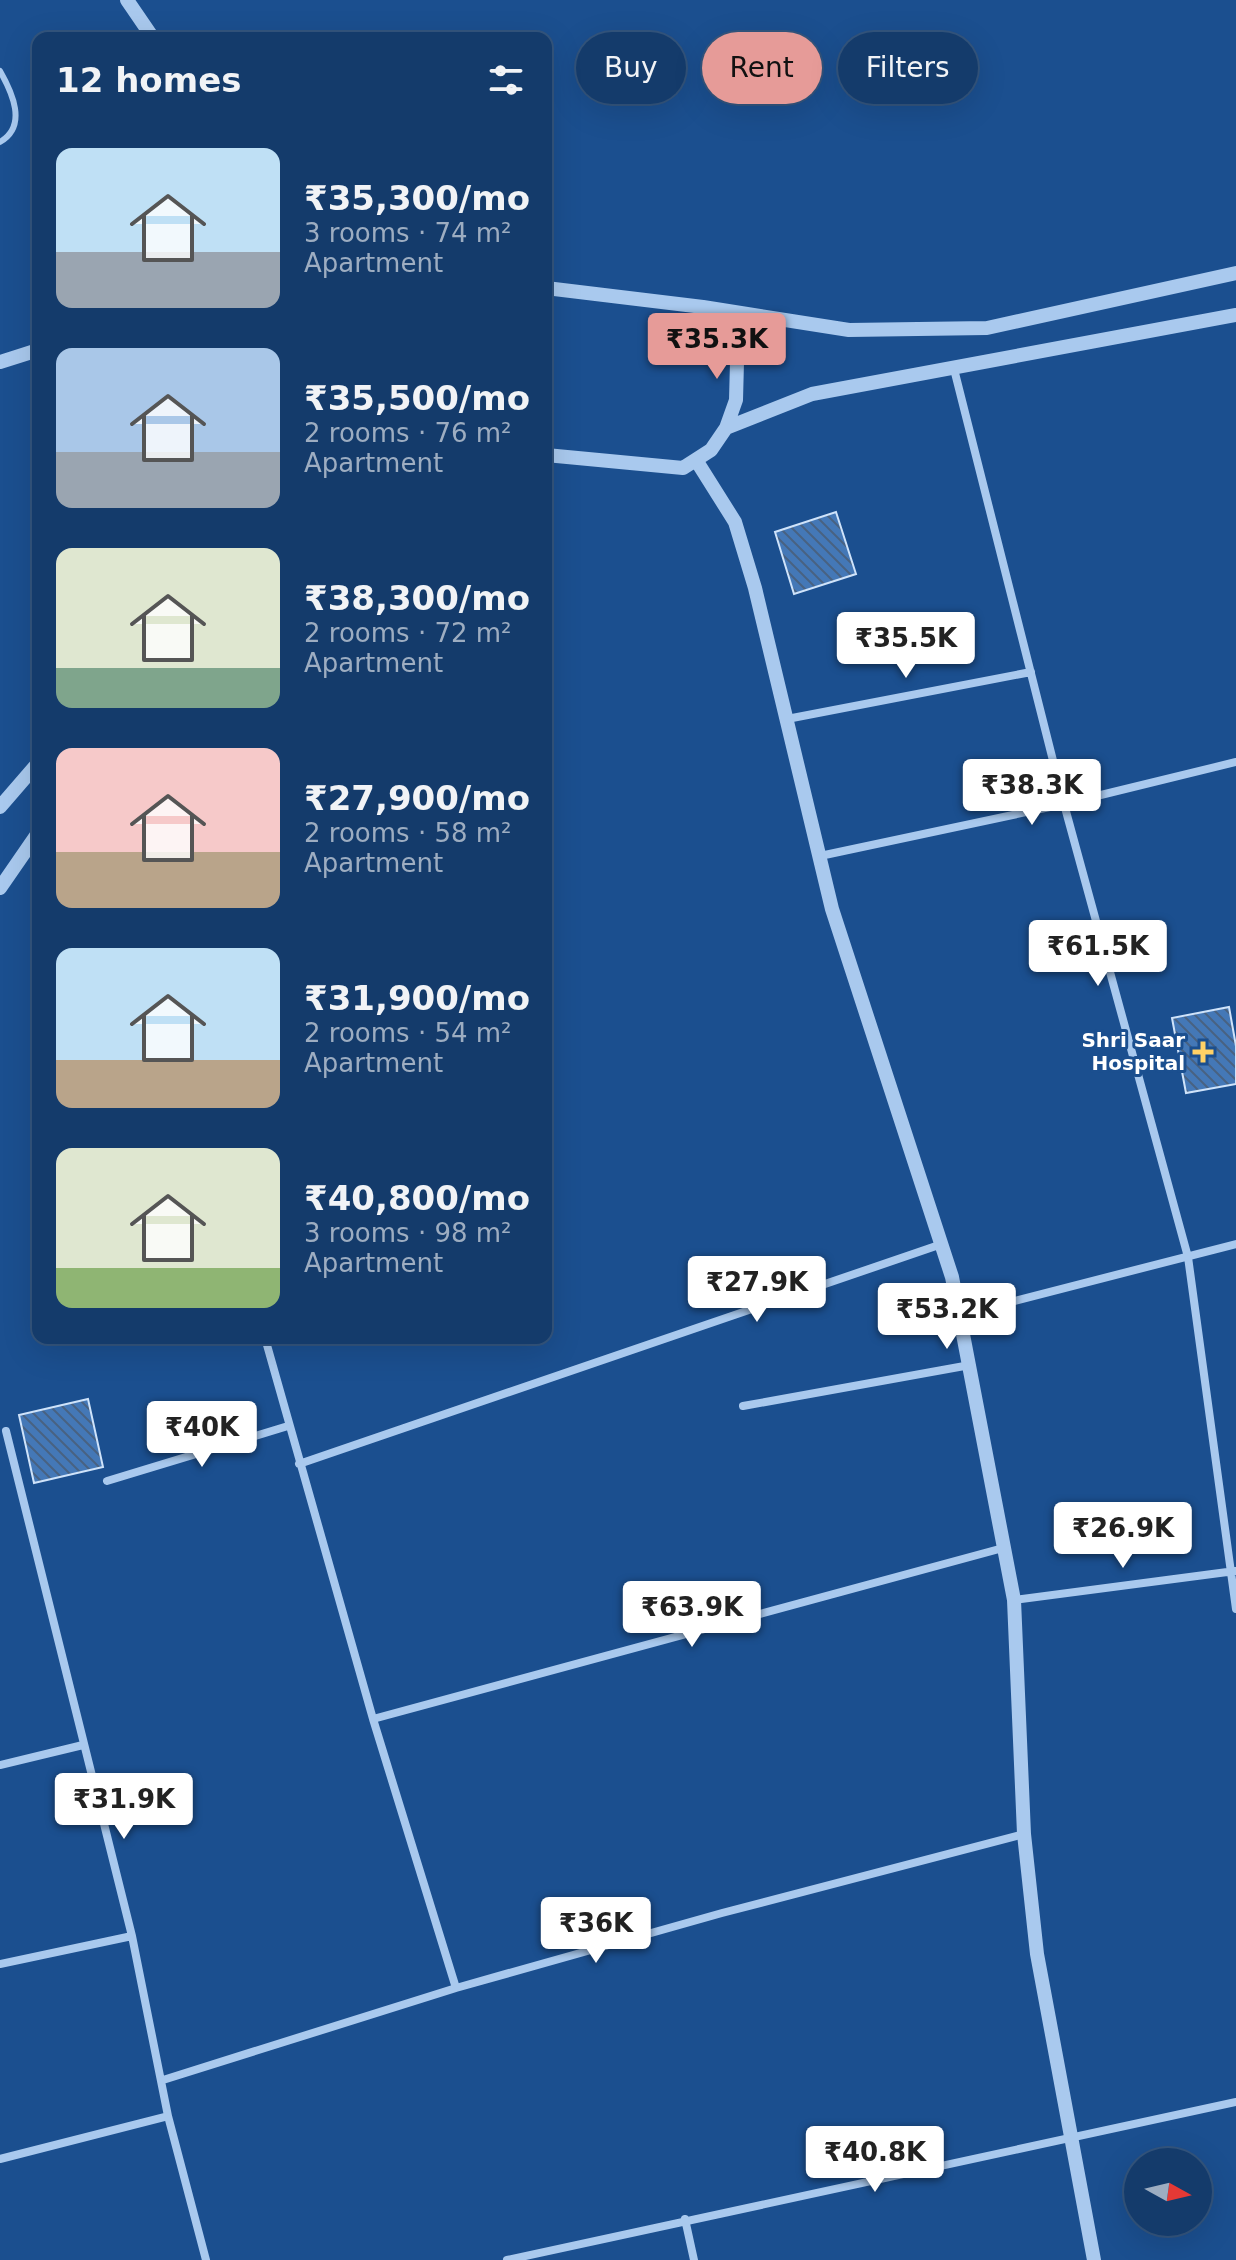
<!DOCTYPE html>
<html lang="en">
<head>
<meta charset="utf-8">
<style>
  body { margin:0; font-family:"DejaVu Sans",sans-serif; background:#214673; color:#f1f3f6; height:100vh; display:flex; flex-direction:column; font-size:30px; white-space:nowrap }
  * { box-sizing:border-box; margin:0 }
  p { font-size:26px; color:#9dadc1 }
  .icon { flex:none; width:44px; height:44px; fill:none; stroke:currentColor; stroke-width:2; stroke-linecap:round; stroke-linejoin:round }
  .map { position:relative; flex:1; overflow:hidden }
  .side { position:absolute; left:32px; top:32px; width:520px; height:1312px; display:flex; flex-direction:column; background:#143b6b; border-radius:16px; box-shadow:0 8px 32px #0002,0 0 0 2px #33557e }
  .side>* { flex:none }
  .hud { position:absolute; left:576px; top:32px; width:540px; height:72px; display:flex; gap:16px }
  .needle { width:52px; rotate:98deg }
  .fabs { position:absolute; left:1124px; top:2148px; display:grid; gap:16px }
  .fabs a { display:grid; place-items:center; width:88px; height:88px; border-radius:50%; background:#143b6b; box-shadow:0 8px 32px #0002,0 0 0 2px #33557e; font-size:40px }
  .price { position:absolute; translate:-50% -68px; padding:0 18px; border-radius:8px; background:#fff; color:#222; font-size:26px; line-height:52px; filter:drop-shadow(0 2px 4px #0008) }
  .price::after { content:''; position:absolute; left:50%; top:48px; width:24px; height:18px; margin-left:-12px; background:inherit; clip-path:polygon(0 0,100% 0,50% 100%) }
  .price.active { background:#e69b98; color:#111 }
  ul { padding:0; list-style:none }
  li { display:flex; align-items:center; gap:24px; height:200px; padding:0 24px }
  li span { display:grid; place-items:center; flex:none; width:224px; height:160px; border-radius:16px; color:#555 }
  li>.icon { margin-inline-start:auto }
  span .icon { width:96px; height:96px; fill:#fffc; stroke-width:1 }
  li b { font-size:34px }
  h2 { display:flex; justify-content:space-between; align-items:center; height:96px; padding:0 24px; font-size:34px }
  .chip { padding:0 28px; border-radius:36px; background:#143b6b; box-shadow:0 8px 32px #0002,0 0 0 2px #33557e; font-size:28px; line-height:72px }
  .chip.active { background:#e69b98; color:#111 }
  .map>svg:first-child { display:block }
  .building { fill:url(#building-back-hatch); stroke:#cfe3fa; stroke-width:2 }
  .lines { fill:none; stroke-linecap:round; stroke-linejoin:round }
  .service { stroke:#a9c9ee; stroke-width:6 }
  .minor { stroke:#a9c9ee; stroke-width:8 }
  .tertiary { stroke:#a9c9ee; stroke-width:14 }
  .poi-dot { fill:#ffd166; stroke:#1b4f8f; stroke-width:3 }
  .labels { text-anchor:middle; stroke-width:6; stroke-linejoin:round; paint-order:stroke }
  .poi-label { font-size:20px; font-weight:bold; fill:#fff; stroke:#1b4f8f; text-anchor:end }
</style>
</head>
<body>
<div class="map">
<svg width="1236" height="2260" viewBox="0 0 1236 2260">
  <defs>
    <pattern id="building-back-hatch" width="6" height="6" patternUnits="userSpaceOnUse" patternTransform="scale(2)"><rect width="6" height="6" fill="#4478b7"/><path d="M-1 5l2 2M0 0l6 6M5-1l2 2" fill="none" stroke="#486282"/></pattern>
  </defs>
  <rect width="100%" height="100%" fill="#1b4f8f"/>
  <!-- building -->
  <path class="building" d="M 836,512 L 856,574 L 794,594 L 775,532 Z
    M 1229,1007 L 1236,1046 L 1236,1084 L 1186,1093 L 1172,1018 Z
    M 88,1399 L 103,1467 L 34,1483 L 19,1415 Z"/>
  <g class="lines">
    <!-- service -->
    <path class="service" d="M 0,71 C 12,92 28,126 0,142"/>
    <!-- minor -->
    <path class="minor" d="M 954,369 L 1064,804 L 1188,1257 L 1236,1609
      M 787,719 L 1031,672
      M 820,856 L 1064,804 L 1236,762
      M 960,1315 L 1236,1244
      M 265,1338 L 373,1719 L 456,1988
      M 743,1406 L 970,1365
      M 6,1431 L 132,1936 L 168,2116 L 206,2260
      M 299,1464 L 939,1245
      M 107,1481 L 288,1426
      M 1014,1600 L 1235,1571
      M 373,1719 L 1003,1548
      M 0,1765 L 83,1745
      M 0,1964 L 132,1936
      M 163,2080 L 456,1988 L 722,1913 L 1024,1834
      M 0,2159 L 168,2116
      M 685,2219 L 694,2260
      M 507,2260 L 1236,2102"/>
    <!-- tertiary -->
    <path class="tertiary" d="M 127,0 L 153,38
      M 546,288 L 703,307 L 723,328 L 737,362 L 736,400 L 726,428 L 711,450 L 683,468 L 546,455
      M 703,307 L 849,330 L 987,328 L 1236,273
      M 0,362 L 38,350
      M 726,428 L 812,394 L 1236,315
      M 696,460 L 735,522 L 755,588 L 832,909 L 952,1277 L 1014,1600 L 1024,1834 L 1037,1954 L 1094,2260
      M 0,807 L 38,763
      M 0,888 L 38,833"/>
  </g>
  <!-- markers -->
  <path class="poi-dot" d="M1199 1040h8v8h8v8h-8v8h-8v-8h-8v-8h8z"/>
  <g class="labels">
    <!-- poi labels -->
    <g class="poi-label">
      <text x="1185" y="1047">Shri Saar<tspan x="1185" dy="23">Hospital</tspan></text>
    </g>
  </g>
</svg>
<div class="fabs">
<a><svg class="needle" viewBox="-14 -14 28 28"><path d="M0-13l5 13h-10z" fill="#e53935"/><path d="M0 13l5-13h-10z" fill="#9dadc1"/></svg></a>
</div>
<b class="price active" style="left:717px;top:381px">₹35.3K</b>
<b class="price" style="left:906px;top:680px">₹35.5K</b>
<b class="price" style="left:1032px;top:827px">₹38.3K</b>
<b class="price" style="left:1098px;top:988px">₹61.5K</b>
<b class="price" style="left:757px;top:1324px">₹27.9K</b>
<b class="price" style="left:947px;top:1351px">₹53.2K</b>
<b class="price" style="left:202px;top:1469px">₹40K</b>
<b class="price" style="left:1123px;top:1570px">₹26.9K</b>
<b class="price" style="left:692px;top:1649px">₹63.9K</b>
<b class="price" style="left:124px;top:1841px">₹31.9K</b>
<b class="price" style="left:596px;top:1965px">₹36K</b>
<b class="price" style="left:875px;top:2194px">₹40.8K</b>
<div class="hud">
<a class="chip">Buy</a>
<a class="chip active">Rent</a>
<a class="chip">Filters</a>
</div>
<section class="side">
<h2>12 homes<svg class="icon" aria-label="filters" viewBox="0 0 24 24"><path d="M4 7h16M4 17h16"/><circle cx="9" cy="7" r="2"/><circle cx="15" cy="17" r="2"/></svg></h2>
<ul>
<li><span style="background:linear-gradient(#bfe0f5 65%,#9aa5b1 0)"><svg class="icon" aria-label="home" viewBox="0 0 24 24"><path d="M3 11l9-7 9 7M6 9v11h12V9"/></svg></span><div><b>₹35,300/mo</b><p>3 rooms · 74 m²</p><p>Apartment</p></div></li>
<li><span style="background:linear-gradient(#a9c7e8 65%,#9aa5b1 0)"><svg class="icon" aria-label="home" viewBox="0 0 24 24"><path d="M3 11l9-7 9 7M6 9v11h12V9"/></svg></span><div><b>₹35,500/mo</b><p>2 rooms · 76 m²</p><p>Apartment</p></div></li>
<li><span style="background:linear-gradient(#dfe7d0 75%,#7fa58c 0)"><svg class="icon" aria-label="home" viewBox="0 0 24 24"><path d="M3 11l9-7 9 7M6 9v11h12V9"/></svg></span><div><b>₹38,300/mo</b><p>2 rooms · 72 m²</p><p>Apartment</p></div></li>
<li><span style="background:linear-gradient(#f6c9c9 65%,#b9a48a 0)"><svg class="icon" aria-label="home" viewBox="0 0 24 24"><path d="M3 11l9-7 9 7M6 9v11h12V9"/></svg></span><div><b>₹27,900/mo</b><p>2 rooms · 58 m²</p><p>Apartment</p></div></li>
<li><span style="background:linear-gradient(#bfe0f5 70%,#b9a48a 0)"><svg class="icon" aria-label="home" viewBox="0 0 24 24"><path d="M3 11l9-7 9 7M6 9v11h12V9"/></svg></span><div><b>₹31,900/mo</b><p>2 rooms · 54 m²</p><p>Apartment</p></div></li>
<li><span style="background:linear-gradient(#dfe7d0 75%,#8fb573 0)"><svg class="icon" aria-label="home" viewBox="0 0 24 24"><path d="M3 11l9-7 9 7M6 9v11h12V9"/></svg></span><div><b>₹40,800/mo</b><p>3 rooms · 98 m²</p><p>Apartment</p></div></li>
</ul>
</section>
</div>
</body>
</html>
